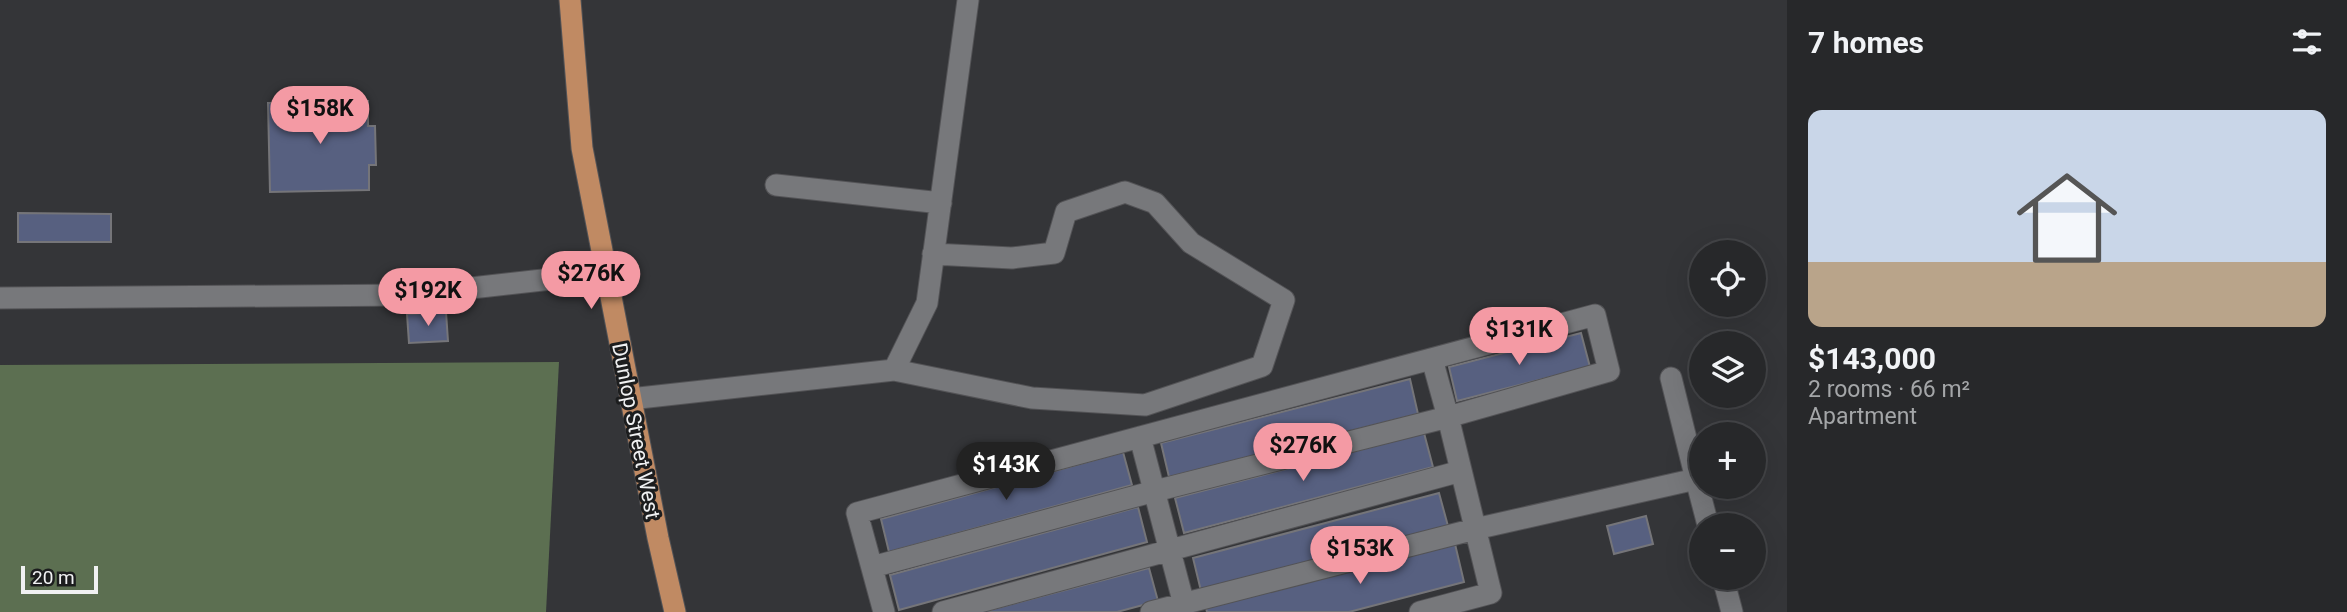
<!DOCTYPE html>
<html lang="en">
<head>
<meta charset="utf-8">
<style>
  body { margin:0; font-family:Roboto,sans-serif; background:#2f3032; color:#f1f3f6; height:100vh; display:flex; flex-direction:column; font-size:26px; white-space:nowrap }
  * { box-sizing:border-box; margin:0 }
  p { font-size:23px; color:#a4a6a8 }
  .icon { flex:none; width:38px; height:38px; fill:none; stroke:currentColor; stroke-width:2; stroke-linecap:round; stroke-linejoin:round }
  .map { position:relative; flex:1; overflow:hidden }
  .drawer { display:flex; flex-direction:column; background:#27282a; width:560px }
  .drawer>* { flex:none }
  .tools { position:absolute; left:1689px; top:240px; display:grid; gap:14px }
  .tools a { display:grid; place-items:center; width:77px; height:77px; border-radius:50%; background:#27282a; box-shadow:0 7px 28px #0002,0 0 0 2px #434447; font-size:35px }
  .scale { position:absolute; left:21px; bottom:18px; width:77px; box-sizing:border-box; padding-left:7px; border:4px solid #f0f1f2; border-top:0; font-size:19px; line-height:24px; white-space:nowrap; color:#f0f1f2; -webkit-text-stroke:5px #1c1d1e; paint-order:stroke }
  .price { position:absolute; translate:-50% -60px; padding:0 16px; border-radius:24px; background:#f49aa4; color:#111; font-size:23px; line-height:46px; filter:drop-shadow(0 2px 4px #0008) }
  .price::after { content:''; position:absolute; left:50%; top:42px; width:21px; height:16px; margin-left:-10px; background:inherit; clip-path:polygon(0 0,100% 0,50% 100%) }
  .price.active { background:#222; color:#fff }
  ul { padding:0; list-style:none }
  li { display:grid; align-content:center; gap:14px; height:371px; padding:0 21px }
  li+li { border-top:2px solid #434447 }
  li span { display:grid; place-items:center; height:217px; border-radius:14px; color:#555 }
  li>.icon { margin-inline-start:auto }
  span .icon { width:126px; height:126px; fill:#fffc; stroke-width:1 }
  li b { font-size:30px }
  h2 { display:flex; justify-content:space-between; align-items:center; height:84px; padding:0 21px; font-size:30px }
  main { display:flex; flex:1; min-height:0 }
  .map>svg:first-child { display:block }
  .forest { fill:#5c6f51 }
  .building { fill:#576080; stroke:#757579; stroke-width:2 }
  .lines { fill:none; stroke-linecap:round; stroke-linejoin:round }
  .minor-casing { stroke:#535356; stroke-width:23 }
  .major-casing { stroke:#535356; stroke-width:23 }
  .minor { stroke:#77787b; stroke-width:21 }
  .major { stroke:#c08a63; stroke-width:21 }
  .labels { text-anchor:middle; stroke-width:6; stroke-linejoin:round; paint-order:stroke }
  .street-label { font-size:21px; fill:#f0f1f2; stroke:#1c1d1e }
</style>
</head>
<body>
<main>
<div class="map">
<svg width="1787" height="612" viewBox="0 0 1787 612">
  <rect width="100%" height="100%" fill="#343538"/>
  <!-- forest -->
  <path class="forest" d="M 559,362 L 546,612 L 0,612 L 0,365 Z"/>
  <!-- building -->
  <path class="building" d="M 368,101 L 368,126 L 375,126 L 376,165 L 369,165 L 369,190 L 270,192 L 268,103 Z
    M 18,213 L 111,214 L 111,242 L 18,242 Z
    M 446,312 L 448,341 L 409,343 L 407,314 Z
    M 1581,333 L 1590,367 L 1457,401 L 1449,367 Z
    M 1410,379 L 1418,414 L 1169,477 L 1161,443 Z
    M 1424,433 L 1433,467 L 1184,533 L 1175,498 Z
    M 1123,452 L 1132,485 L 889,552 L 881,519 Z
    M 1439,493 L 1448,526 L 1201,591 L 1193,558 Z
    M 1138,507 L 1147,542 L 899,610 L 890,575 Z
    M 1646,516 L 1653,544 L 1614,554 L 1607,526 Z
    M 1455,544 L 1464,582 L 1349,612 L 1207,612 L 1206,608 Z
    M 1149,568 L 1158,601 L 1117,612 L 982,612 Z"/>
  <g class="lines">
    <defs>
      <path id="minor" d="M 776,185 L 941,203
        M 0,298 L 409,295 L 605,273
        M 894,370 L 927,303 L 968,0
        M 1671,378 L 1696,479
        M 630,399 L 894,370 L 1032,398 L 1145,405 L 1262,366 L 1284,300 L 1191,243 L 1155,203 L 1125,192 L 1066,212 L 1054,253 L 1012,258 L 933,254
        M 1140,437 L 1186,612
        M 872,567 L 1155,491 L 1448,417 L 1432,359
        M 1723,578 L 1732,612
        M 884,612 L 857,513 L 1595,315 L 1609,371 L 1448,417 L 1491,593 L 1420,612
        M 943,612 L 1461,471
        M 1151,612 L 1475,529 L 1696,479 L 1708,525"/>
      <path id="major" d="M 570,0 L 582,148 L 658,538 L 675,612"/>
    </defs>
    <!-- minor casing -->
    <use href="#minor" class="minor-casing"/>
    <!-- major casing -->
    <use href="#major" class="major-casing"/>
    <!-- minor -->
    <use href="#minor" class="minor"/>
    <!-- major -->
    <use href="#major" class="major"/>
  </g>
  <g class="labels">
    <!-- street labels -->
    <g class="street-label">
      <text transform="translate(636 431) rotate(79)" y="7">Dunlop Street West</text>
    </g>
  </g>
</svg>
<div class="tools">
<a><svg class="icon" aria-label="locate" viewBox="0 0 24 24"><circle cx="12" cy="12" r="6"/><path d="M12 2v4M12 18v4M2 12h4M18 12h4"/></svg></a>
<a><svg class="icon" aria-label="layers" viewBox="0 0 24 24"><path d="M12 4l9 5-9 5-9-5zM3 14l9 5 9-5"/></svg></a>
<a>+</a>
<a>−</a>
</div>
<div class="scale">20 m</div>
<b class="price" style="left:320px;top:146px">$158K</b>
<b class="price" style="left:591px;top:311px">$276K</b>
<b class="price" style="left:428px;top:328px">$192K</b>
<b class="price" style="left:1519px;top:367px">$131K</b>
<b class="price" style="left:1303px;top:483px">$276K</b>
<b class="price active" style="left:1006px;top:502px">$143K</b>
<b class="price" style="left:1360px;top:586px">$153K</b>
</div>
<section class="drawer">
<h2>7 homes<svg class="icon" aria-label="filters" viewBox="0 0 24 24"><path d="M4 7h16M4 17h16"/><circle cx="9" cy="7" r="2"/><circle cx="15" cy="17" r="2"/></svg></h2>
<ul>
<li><span style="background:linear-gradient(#c9d6e8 70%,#b9a48a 0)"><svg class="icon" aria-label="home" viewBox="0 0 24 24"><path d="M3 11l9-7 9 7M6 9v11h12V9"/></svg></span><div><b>$143,000</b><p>2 rooms · 66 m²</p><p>Apartment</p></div></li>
</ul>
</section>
</main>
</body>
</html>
